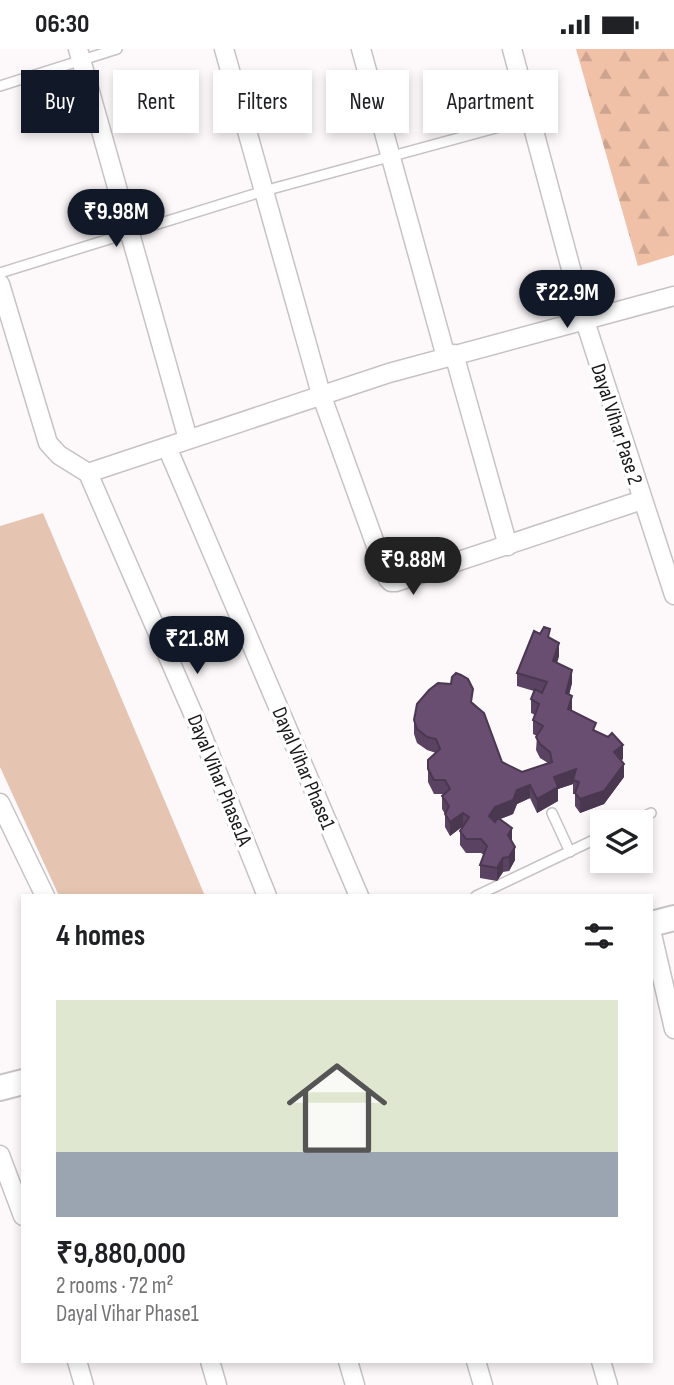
<!DOCTYPE html>
<html lang="en">
<head>
<meta charset="utf-8">
<style>
  body { margin:0; font-family:"Sofia Sans Condensed",sans-serif; background:#f2f2f2; color:#202124; height:100vh; display:flex; flex-direction:column; font-size:26px; white-space:nowrap }
  * { box-sizing:border-box; margin:0 }
  p { font-size:23px; color:#757577 }
  .icon { flex:none; width:38px; height:38px; fill:none; stroke:currentColor; stroke-width:2; stroke-linecap:round; stroke-linejoin:round }
  .map { position:relative; flex:1; overflow:hidden }
  .details { position:absolute; left:21px; top:845px; width:632px; height:469px; display:flex; flex-direction:column; background:#fff; border-radius:0px; box-shadow:0 4px 10px #0003 }
  .details>* { flex:none }
  .guide { position:absolute; left:21px; top:21px; width:634px; height:63px; display:flex; gap:14px }
  .tools { position:absolute; left:590px; top:761px; display:grid; gap:14px }
  .tools a { display:grid; place-items:center; width:63px; height:63px; border-radius:0px; background:#fff; box-shadow:0 4px 10px #0003; font-size:35px }
  .price { position:absolute; translate:-50% -60px; padding:0 16px; border-radius:24px; background:#111827; color:#fff; font-size:23px; line-height:46px; filter:drop-shadow(0 2px 4px #0008) }
  .price::after { content:''; position:absolute; left:50%; top:42px; width:21px; height:16px; margin-left:-10px; background:inherit; clip-path:polygon(0 0,100% 0,50% 100%) }
  .price.on { background:#222; color:#fff }
  ul { padding:0; list-style:none }
  li { display:grid; align-content:center; gap:14px; height:371px; padding:0 35px }
  li+li { border-top:2px solid #e0e0e0 }
  li span { display:grid; place-items:center; height:217px; border-radius:0px; color:#555 }
  li>.icon { margin-inline-start:auto }
  span .icon { width:126px; height:126px; fill:#fffc; stroke-width:1 }
  li b { font-size:30px }
  h2 { display:flex; justify-content:space-between; align-items:center; height:84px; padding:0 35px; font-size:30px }
  .chip { padding:0 24px; border-radius:0px; background:#fff; box-shadow:0 4px 10px #0003; font-size:24px; line-height:63px }
  .chip.on { background:#111827; color:#fff }
  .status { display:flex; justify-content:space-between; align-items:center; height:49px; padding:0 35px; background:#fff; direction:ltr }
  .status svg { height:19px; fill:currentColor }
  .map>svg:first-child { display:block }
  .forest { fill:url(#forest-firs) }
  .pitch { fill:#e5c4b2 }
  .lines { fill:none; stroke-linecap:round; stroke-linejoin:round }
  .lane-casing { stroke:#c7c3c5; stroke-width:12 }
  .street-casing { stroke:#c7c3c5; stroke-width:21 }
  .secondary-casing { stroke:#c7c3c5; stroke-width:28 }
  .lane { stroke:#fff; stroke-width:9 }
  .street { stroke:#fff; stroke-width:18 }
  .secondary { stroke:#fff; stroke-width:24 }
  .wall { fill:#5a4362 }
  .shaded-wall { fill:#4a3750 }
  .building { fill:#694e72; stroke:#4a3750; stroke-width:2 }
  .labels { text-anchor:middle; stroke-width:7; stroke-linejoin:round; paint-order:stroke }
  .street-label { font-size:21px; fill:#1a1819; stroke:#fff }
</style>
</head>
<body>
<div class="status"><b>06:30</b><svg viewBox="0 0 49 12"><path d="M0 12V9h3v3zM5 12V6h3v6zM10 12V3h3v9zM15 12V0h3v12zM26 1h20v11H26zM47 4h2v5h-2z"/></svg></div>
<div class="map">
<svg width="674" height="1336" viewBox="0 0 674 1336">
  <defs>
    <pattern id="forest-firs" width="22" height="20" patternUnits="userSpaceOnUse" patternTransform="scale(1.75)"><rect width="22" height="20" fill="#f0c0a7"/><path d="M5 1l3.5 6h-7zM16 11l3.5 6h-7z" fill="#cda48f"/></pattern>
  </defs>
  <rect width="100%" height="100%" fill="#fdf8fa"/>
  <!-- forest -->
  <path class="forest" d="M 576,0 L 674,0 L 674,206 L 638,217 Z"/>
  <!-- pitch -->
  <path class="pitch" d="M 43,464 L 205,847 L 59,847 L 0,718 L 0,477 Z"/>
  <g class="lines">
    <defs>
      <path id="lane" d="M 0,37 L 117,0
        M 0,224 L 264,142 L 532,69
        M 552,764 L 570,803
        M 631,774 L 651,764
        M 476,847 L 602,787"/>
      <path id="street" d="M 78,0 L 188,390
        M 224,0 L 321,345 L 388,530 L 391,533 L 396,533 L 642,451
        M 361,0 L 446,308
        M 512,0 L 585,272 L 674,546
        M 0,235 L 48,394 L 59,406 L 88,424 L 389,324 L 674,247
        M 454,305 L 508,497
        M 167,398 L 359,847
        M 88,424 L 201,683 L 267,847
        M 0,754 L 45,847
        M 651,881 L 674,980
        M 0,1106 L 23,1167
        M 77,1312 L 84,1336
        M 210,1312 L 217,1336
        M 348,1312 L 355,1336
        M 476,1312 L 483,1336
        M 601,1312 L 608,1336"/>
      <path id="secondary" d="M 651,875 L 674,869
        M 0,1039 L 23,1033"/>
    </defs>
    <!-- lane casing -->
    <use href="#lane" class="lane-casing"/>
    <!-- street casing -->
    <use href="#street" class="street-casing"/>
    <!-- secondary casing -->
    <use href="#secondary" class="secondary-casing"/>
    <!-- lane -->
    <use href="#lane" class="lane"/>
    <!-- street -->
    <use href="#street" class="street"/>
    <!-- secondary -->
    <use href="#secondary" class="secondary"/>
  </g>
  <!-- wall -->
  <path class="wall" d="M 550,589 L 559,607 L 557,614 L 572,634 L 569,646 L 572,662 L 596,682 L 623,710 L 621,711 L 624,728 L 604,755 L 580,764 L 575,757 L 575,745 L 573,745 L 573,735 L 558,740 L 558,752 L 537,764 L 530,749 L 517,755 L 513,765 L 500,770 L 512,793 L 515,811 L 509,822 L 503,823 L 497,832 L 480,829 L 480,816 L 484,806 L 481,804 L 466,804 L 460,796 L 460,782 L 463,777 L 450,787 L 445,778 L 445,765 L 442,760 L 442,747 L 444,745 L 434,745 L 428,733 L 428,711 L 436,704 L 427,701 L 417,694 L 414,685 L 414,671 L 473,655 L 502,713 L 522,723 L 548,714 L 540,709 L 536,701 L 537,687 L 533,685 L 533,671 L 535,666 L 531,664 L 531,650 L 534,642 L 517,637 L 517,624 Z"/>
  <!-- shaded-wall -->
  <path class="shaded-wall" d="M 559,594 L 559,607 L 553,626 L 553,612 Z
    M 572,621 L 572,634 L 566,657 L 566,644 Z
    M 572,647 L 572,661 L 568,674 L 568,660 Z
    M 623,696 L 623,710 L 614,717 L 614,703 Z
    M 624,715 L 624,728 L 604,755 L 580,764 L 580,750 Z
    M 576,720 L 573,735 L 558,740 L 558,752 L 537,764 L 537,750 L 554,728 Z
    M 530,736 L 530,749 L 517,755 L 513,765 L 495,772 L 489,780 L 489,767 L 495,758 L 517,741 Z
    M 463,764 L 463,777 L 450,787 L 450,773 Z
    M 512,779 L 512,793 L 508,786 Z
    M 515,798 L 515,811 L 509,822 L 509,808 Z
    M 503,809 L 503,823 L 497,832 L 497,819 Z"/>
  <!-- building -->
  <path class="building" d="M 544,578 L 550,580 L 548,588 L 559,594 L 553,612 L 572,621 L 566,644 L 572,647 L 568,660 L 596,674 L 593,681 L 608,688 L 612,684 L 623,696 L 614,703 L 624,715 L 604,742 L 580,750 L 575,744 L 579,733 L 573,731 L 576,720 L 554,728 L 558,738 L 537,750 L 530,736 L 517,741 L 513,751 L 495,758 L 489,767 L 495,773 L 498,769 L 512,779 L 508,786 L 515,798 L 509,808 L 503,809 L 497,819 L 480,816 L 487,797 L 481,790 L 466,790 L 460,782 L 469,768 L 463,764 L 450,773 L 445,765 L 449,757 L 442,747 L 450,740 L 445,731 L 434,731 L 428,720 L 428,711 L 440,700 L 436,690 L 427,688 L 417,680 L 414,671 L 417,655 L 429,641 L 438,634 L 451,635 L 452,628 L 456,624 L 461,626 L 468,630 L 473,640 L 471,653 L 484,664 L 502,713 L 522,723 L 552,713 L 550,703 L 540,695 L 536,688 L 543,677 L 533,671 L 539,655 L 531,650 L 535,640 L 542,644 L 547,633 L 517,624 L 534,582 L 540,585 Z"/>
  <g class="labels">
    <!-- street labels -->
    <g class="street-label">
      <text transform="translate(617 375) rotate(72)" y="7">Dayal Vihar Pase 2</text>
      <text transform="translate(304 719) rotate(67)" y="7">Dayal Vihar Phase1</text>
      <text transform="translate(220 731) rotate(68)" y="7">Dayal Vihar Phase1A</text>
    </g>
  </g>
</svg>
<div class="tools">
<a><svg class="icon" aria-label="layers" viewBox="0 0 24 24"><path d="M12 4l9 5-9 5-9-5zM3 14l9 5 9-5"/></svg></a>
</div>
<b class="price" style="left:116px;top:200px">₹9.98M</b>
<b class="price" style="left:567px;top:281px">₹22.9M</b>
<b class="price on" style="left:413px;top:548px">₹9.88M</b>
<b class="price" style="left:197px;top:627px">₹21.8M</b>
<div class="guide">
<a class="chip on">Buy</a>
<a class="chip">Rent</a>
<a class="chip">Filters</a>
<a class="chip">New</a>
<a class="chip">Apartment</a>
</div>
<section class="details">
<h2>4 homes<svg class="icon" aria-label="filters" viewBox="0 0 24 24"><path d="M4 7h16M4 17h16"/><circle cx="9" cy="7" r="2"/><circle cx="15" cy="17" r="2"/></svg></h2>
<ul>
<li><span style="background:linear-gradient(#dfe7d0 70%,#9aa5b1 0)"><svg class="icon" aria-label="home" viewBox="0 0 24 24"><path d="M3 11l9-7 9 7M6 9v11h12V9"/></svg></span><div><b>₹9,880,000</b><p>2 rooms · 72 m²</p><p>Dayal Vihar Phase1</p></div></li>
</ul>
</section>
</div>
</body>
</html>
